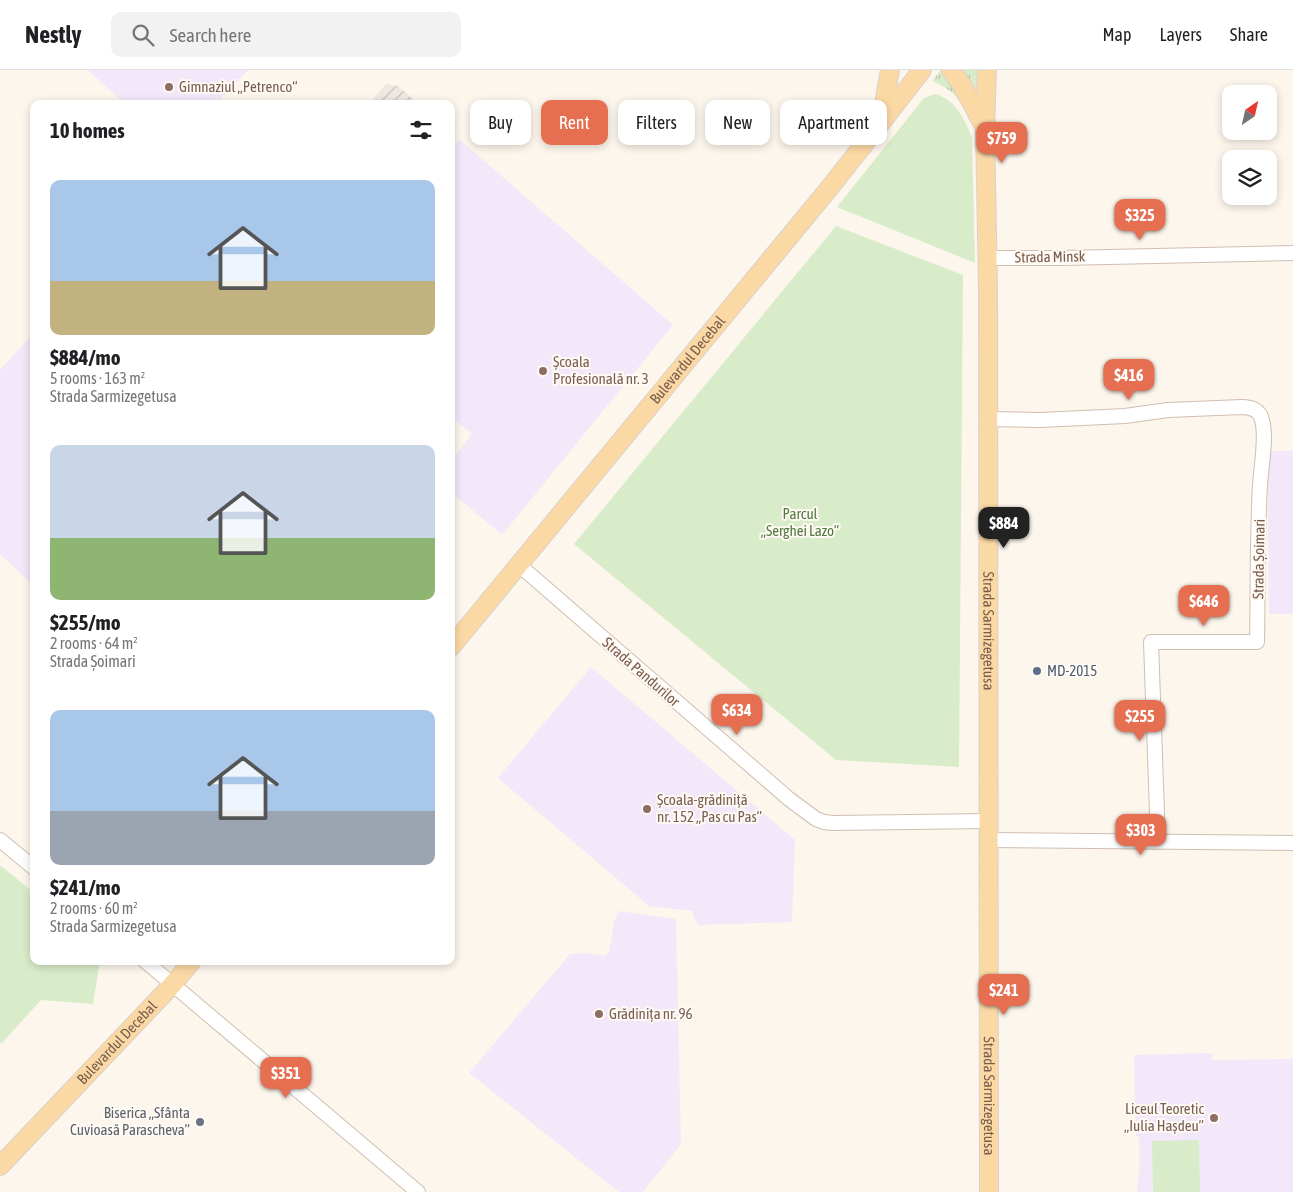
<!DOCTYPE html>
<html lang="en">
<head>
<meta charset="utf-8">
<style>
  body { margin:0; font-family:"Asap Condensed",sans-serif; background:#f2f2f2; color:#202124; height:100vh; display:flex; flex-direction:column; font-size:19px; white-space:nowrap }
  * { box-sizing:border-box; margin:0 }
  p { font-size:16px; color:#757577 }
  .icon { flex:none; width:28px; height:28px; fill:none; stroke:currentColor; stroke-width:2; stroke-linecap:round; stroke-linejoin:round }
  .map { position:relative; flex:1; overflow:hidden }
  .details { position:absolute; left:30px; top:30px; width:425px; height:865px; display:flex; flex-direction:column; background:#fff; border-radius:10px; box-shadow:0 2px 8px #0003 }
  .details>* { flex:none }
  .top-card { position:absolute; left:470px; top:30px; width:475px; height:45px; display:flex; gap:10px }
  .needle { width:32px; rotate:34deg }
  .controls { position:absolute; left:1222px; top:15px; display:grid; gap:10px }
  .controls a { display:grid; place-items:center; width:55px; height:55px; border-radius:10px; background:#fff; box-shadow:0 2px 8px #0003; font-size:25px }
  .price { position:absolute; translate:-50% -42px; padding:0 11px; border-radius:10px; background:#e76f51; color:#fff; font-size:16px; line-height:32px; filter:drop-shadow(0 1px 2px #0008) }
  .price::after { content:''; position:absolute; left:50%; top:30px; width:15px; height:11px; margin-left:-8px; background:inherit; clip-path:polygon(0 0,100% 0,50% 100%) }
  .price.selected { background:#222; color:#fff }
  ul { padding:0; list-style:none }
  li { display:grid; align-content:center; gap:10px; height:265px; padding:0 20px }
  li span { display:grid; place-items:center; height:155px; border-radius:10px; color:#555 }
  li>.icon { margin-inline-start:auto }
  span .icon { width:90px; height:90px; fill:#fffc; stroke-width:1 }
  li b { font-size:21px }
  h2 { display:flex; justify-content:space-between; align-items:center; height:60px; padding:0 20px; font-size:21px }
  .chip { padding:0 18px; border-radius:10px; background:#fff; box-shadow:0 2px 8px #0003; font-size:18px; line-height:45px }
  .chip.selected { background:#e76f51; color:#fff }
  header { display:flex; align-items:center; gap:30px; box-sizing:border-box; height:70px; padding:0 25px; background:#fff; border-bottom:1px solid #e0e0e0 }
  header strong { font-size:24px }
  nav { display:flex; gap:28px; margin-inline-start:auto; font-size:18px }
  .search { width:350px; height:45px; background:#f2f2f2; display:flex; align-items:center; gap:12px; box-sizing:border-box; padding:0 18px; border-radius:10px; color:#757577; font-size:19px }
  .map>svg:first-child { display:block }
  .industrial { fill:url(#industrial-furrows) }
  .education { fill:#f3e8fa }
  .grass { fill:url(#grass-tufts) }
  .green { fill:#d8ecc9 }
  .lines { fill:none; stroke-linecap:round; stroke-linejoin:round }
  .minor-casing { stroke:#d1beb0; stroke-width:16 }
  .major-casing { stroke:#dad1cd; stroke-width:20 }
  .minor { stroke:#fff; stroke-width:14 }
  .major { stroke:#fbd9a5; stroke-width:18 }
  .education-dot { fill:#8d6e63; stroke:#fffaf3; stroke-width:2 }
  .service-dot { fill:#5c6f8a; stroke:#fffaf3; stroke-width:2 }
  .worship-dot { fill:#6b7280; stroke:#fffaf3; stroke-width:2 }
  .labels { text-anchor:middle; stroke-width:4; stroke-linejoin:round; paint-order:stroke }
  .education-label { font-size:15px; fill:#785e54; stroke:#fffaf3; text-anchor:start }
  .street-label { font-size:15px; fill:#7a5c4d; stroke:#fffaf3 }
  .park-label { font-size:15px; fill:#537a41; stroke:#fffaf3 }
  .service-label { font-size:15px; fill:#4e5e75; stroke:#fffaf3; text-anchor:start }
  .worship-label { font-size:15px; fill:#5b616d; stroke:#fffaf3; text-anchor:end }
</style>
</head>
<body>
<header>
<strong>Nestly</strong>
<div class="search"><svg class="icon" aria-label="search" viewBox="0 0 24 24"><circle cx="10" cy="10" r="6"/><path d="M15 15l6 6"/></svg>Search here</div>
<nav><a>Map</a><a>Layers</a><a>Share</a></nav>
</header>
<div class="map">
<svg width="1293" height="1122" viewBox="0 0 1293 1122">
  <defs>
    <pattern id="industrial-furrows" width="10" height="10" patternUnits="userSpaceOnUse" patternTransform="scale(1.25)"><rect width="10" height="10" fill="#efe9e4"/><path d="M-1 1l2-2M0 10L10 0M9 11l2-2" fill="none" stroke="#c7c0bb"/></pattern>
    <pattern id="grass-tufts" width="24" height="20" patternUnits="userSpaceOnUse" patternTransform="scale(1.25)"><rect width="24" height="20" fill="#d8ecc9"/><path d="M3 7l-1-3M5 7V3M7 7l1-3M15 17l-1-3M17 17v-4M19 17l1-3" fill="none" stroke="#b4c2a5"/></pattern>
  </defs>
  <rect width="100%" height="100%" fill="#fdf6ec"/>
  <!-- industrial -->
  <path class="industrial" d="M 387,14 L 398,16 L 419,34 L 378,34 L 373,29 Z"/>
  <!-- education -->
  <path class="education" d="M 88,0 L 248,0 L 216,34 L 125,34 Z
    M 459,69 L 673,255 L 502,465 L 451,422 L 451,391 L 472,364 L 451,347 L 451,79 Z
    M 34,263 L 34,516 L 0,484 L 0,300 Z
    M 1267,381 L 1293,381 L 1293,544 L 1269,544 Z
    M 591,597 L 795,770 L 792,852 L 698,855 L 693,846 L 693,841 L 649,836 L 498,708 Z
    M 618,841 L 676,849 L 681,1074 L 643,1122 L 619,1122 L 469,1003 L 570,884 L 587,883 L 605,886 L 609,882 L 614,852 Z
    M 1212,983 L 1212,990 L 1293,989 L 1293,1122 L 1137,1122 L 1139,1104 L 1139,1067 L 1136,1066 L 1134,985 Z"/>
  <!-- grass -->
  <path class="grass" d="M 941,0 L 950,8 L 967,42 C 957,26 951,19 932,11 Z
    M 962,0 L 978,0 L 978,18 L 976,24 Z"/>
  <!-- green -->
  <path class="green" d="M 935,24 C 955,29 964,48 972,67 L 975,193 L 837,137 L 924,28 Z
    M 836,156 L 963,205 L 959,697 L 836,690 L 574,474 Z
    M 0,795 L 34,823 L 34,891 L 100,891 L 93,934 L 41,930 L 2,973 L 0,972 Z
    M 1199,1070 L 1200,1122 L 1153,1122 L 1152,1071 Z"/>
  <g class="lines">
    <defs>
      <path id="minor" d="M 987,188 L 1061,188 L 1293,183
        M 988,349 L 1040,350 L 1125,346 L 1168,340 L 1242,337 C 1251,337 1260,340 1262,350 C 1267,366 1261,398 1260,415 C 1257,467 1258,519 1257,572 L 1151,572 L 1158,772
        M 519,495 L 789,729 L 816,749 L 824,752 L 833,753 L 988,751
        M 0,770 L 34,798
        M 988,770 L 1293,773
        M 145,891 L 418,1122"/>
      <g id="major">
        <path d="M 951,0 L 962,15 L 985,58"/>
        <path id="s1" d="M 987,0 L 985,59 L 988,217 L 989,1122"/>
        <path d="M 881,51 L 890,0"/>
        <path id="s2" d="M 451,577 L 827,121 L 880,54 L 922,0"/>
        <path id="s3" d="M 0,1096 L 173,914 L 192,891"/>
      </g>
    </defs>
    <!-- minor casing -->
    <use href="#minor" class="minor-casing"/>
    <!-- major casing -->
    <use href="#major" class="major-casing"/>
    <!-- minor -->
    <use href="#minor" class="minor"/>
    <!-- major -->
    <use href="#major" class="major"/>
  </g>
  <!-- markers -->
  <g class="education-dot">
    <circle cx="169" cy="17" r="5"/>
    <circle cx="543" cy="301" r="5"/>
    <circle cx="647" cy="739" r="5"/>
    <circle cx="599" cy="944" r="5"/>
    <circle cx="1214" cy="1048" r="5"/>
  </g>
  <circle class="service-dot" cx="1037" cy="601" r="5"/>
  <circle class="worship-dot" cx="200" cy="1052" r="5"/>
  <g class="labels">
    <!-- education labels -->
    <g class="education-label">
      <text x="179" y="22">Gimnaziul „Petrenco“</text>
      <text x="553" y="297">Școala<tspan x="553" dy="17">Profesională nr. 3</tspan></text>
      <text x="657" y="735">Școala-grădiniță<tspan x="657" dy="17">nr. 152 „Pas cu Pas”</tspan></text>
      <text x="609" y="949">Grădinița nr. 96</text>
      <text x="1204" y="1044" text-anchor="end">Liceul Teoretic<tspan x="1204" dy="17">„Iulia Hașdeu”</tspan></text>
    </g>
    <!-- street labels -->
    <g class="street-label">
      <text transform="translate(1050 187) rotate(-1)" y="5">Strada Minsk</text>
      <text dy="5" stroke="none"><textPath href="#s2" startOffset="372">Bulevardul Decebal</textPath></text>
      <text transform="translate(1259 489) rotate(-89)" y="5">Strada Șoimari</text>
      <text dy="5" stroke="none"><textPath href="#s1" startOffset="561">Strada Sarmizegetusa</textPath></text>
      <text transform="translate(641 602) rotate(41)" y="5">Strada Pandurilor</text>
      <text dy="5" stroke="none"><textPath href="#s3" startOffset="170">Bulevardul Decebal</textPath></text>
      <text dy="5" stroke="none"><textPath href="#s1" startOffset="1026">Strada Sarmizegetusa</textPath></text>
    </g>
    <!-- park labels -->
    <g class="park-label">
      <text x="800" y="449">Parcul<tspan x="800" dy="17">„Serghei Lazo”</tspan></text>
    </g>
    <!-- service labels -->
    <g class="service-label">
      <text x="1047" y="606">MD-2015</text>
    </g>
    <!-- worship labels -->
    <g class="worship-label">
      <text x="190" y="1048">Biserica „Sfânta<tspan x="190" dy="17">Cuvioasă Parascheva”</tspan></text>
    </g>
  </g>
</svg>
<div class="controls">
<a><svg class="needle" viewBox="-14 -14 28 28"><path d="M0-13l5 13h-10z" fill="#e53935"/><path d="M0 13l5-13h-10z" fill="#757577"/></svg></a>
<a><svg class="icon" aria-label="layers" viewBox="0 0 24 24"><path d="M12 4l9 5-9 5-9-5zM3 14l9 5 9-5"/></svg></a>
</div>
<b class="price" style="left:1002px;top:94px">$759</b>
<b class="price" style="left:1140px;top:171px">$325</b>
<b class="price" style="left:1129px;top:331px">$416</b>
<b class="price selected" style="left:1004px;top:479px">$884</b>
<b class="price" style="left:1204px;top:557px">$646</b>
<b class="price" style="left:737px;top:666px">$634</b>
<b class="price" style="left:1140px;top:672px">$255</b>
<b class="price" style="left:1141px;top:786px">$303</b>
<b class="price" style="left:1004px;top:946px">$241</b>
<b class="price" style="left:286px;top:1029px">$351</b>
<div class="top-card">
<a class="chip">Buy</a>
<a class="chip selected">Rent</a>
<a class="chip">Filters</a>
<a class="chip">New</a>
<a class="chip">Apartment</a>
</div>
<section class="details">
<h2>10 homes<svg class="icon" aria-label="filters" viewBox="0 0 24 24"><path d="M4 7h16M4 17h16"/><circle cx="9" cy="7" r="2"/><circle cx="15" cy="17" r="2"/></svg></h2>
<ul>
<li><span style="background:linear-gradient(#a9c7e8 65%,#c2b280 0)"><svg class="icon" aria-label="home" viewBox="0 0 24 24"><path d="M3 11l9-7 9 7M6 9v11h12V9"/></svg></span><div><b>$884/mo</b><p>5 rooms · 163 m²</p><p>Strada Sarmizegetusa</p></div></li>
<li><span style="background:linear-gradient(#c9d6e8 60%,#8fb573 0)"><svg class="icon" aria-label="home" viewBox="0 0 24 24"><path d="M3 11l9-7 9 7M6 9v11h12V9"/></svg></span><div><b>$255/mo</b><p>2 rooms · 64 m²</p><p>Strada Șoimari</p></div></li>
<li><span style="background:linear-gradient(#a9c7e8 65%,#9aa5b1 0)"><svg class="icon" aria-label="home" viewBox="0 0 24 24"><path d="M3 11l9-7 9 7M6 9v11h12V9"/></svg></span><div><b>$241/mo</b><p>2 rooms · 60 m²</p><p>Strada Sarmizegetusa</p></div></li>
</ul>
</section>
</div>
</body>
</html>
